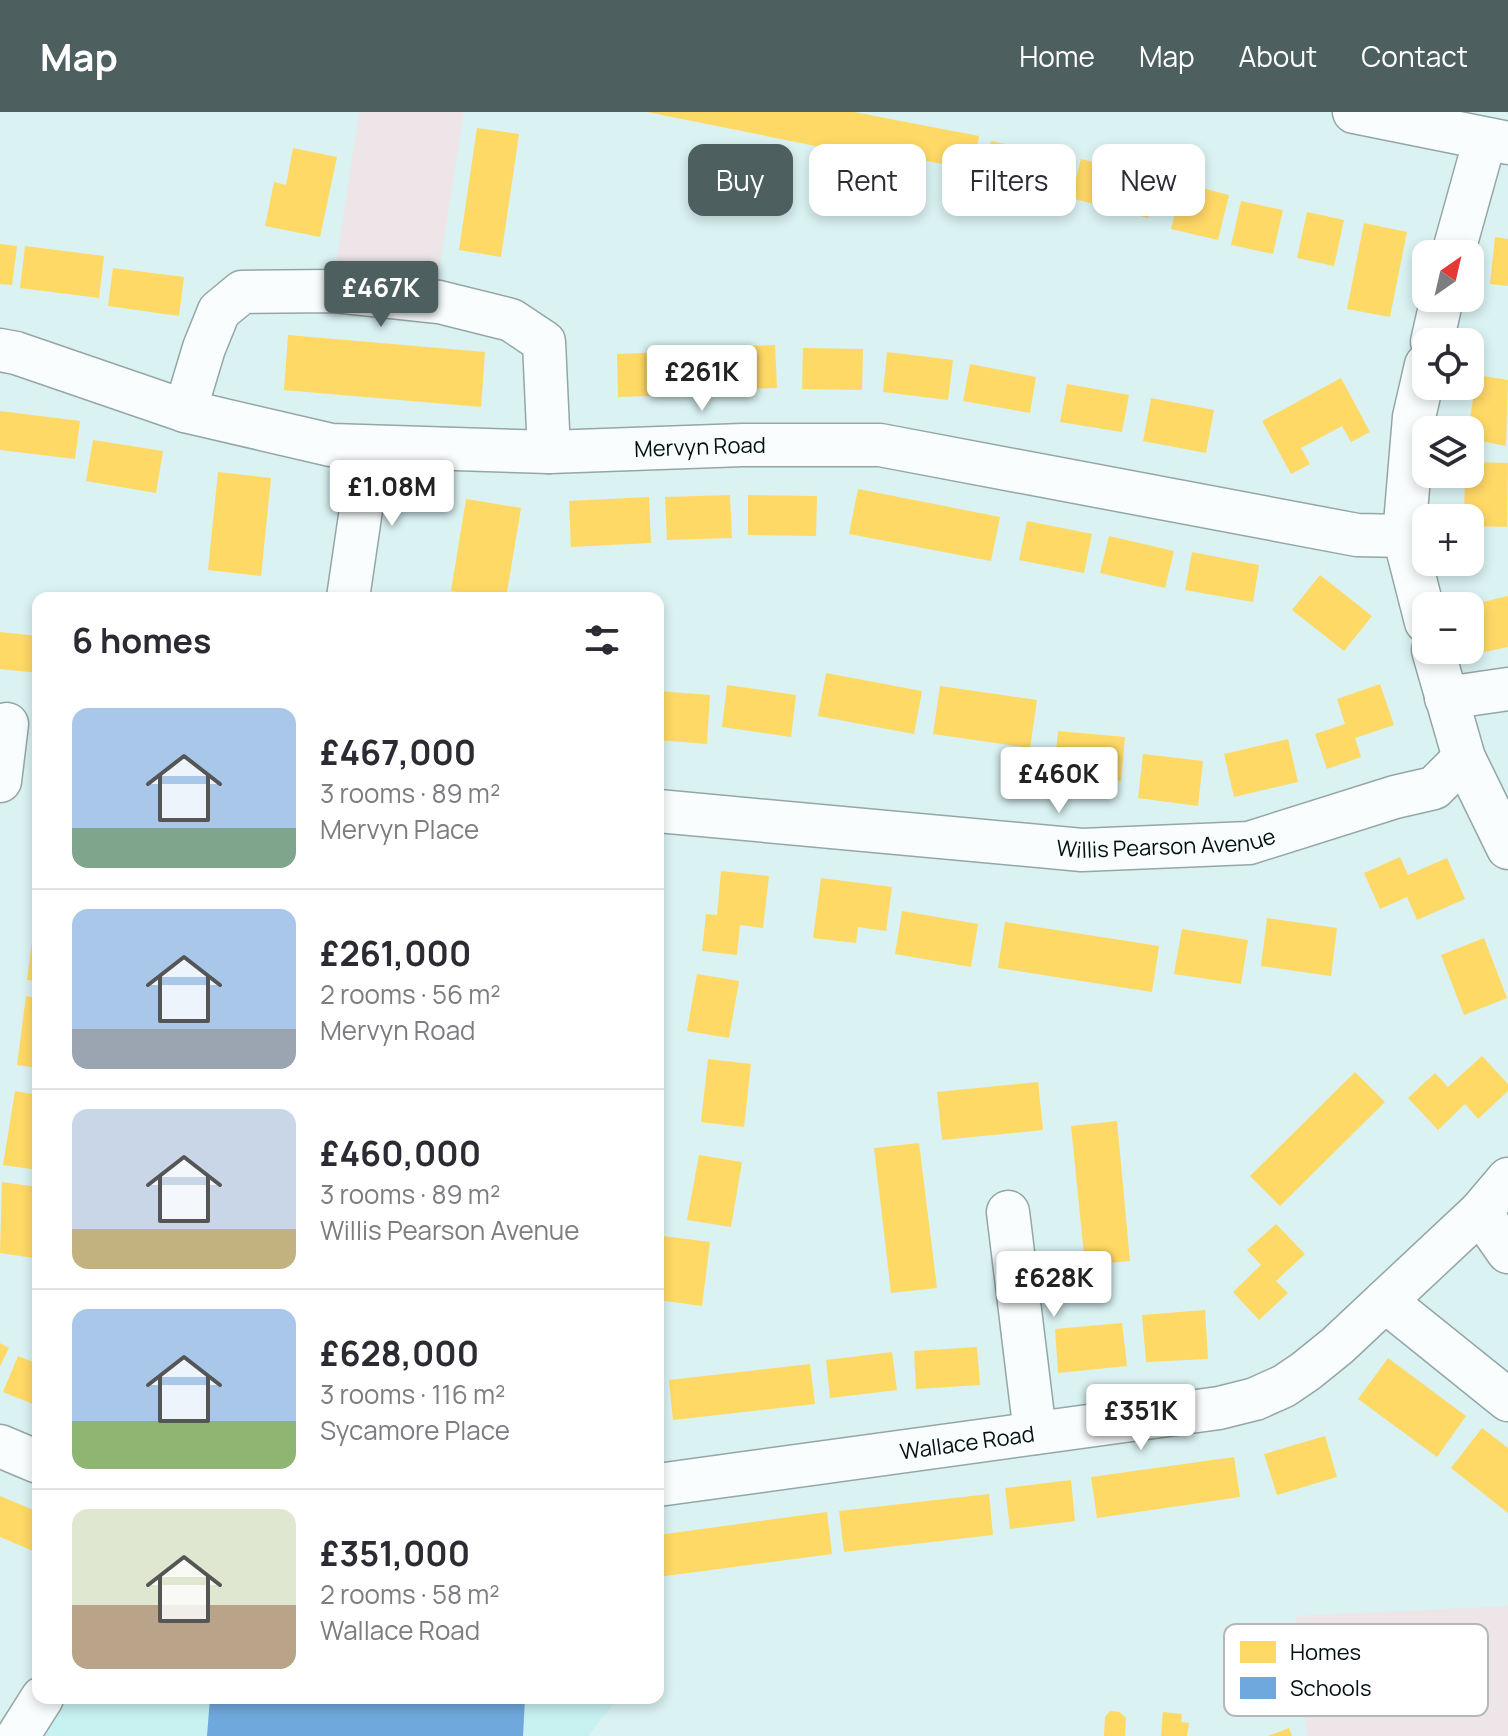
<!DOCTYPE html>
<html lang="en">
<head>
<meta charset="utf-8">
<style>
  body { margin:0; font-family:Manrope,sans-serif; background:#f2f2f3; color:#2b2b33; height:100vh; display:flex; flex-direction:column; font-size:30px; white-space:nowrap }
  * { box-sizing:border-box; margin:0 }
  p { font-size:26px; color:#7c7c81 }
  .icon { flex:none; width:44px; height:44px; fill:none; stroke:currentColor; stroke-width:2; stroke-linecap:round; stroke-linejoin:round }
  .map { position:relative; flex:1; overflow:hidden }
  .drawer { position:absolute; left:32px; top:480px; width:632px; height:1112px; display:flex; flex-direction:column; background:#fff; border-radius:16px; box-shadow:0 4px 12px #0003 }
  .drawer>* { flex:none }
  .top-card { position:absolute; left:688px; top:32px; width:700px; height:72px; display:flex; gap:16px }
  .needle { width:52px; rotate:34deg }
  .fabs { position:absolute; left:1412px; top:128px; display:grid; gap:16px }
  .fabs a { display:grid; place-items:center; width:72px; height:72px; border-radius:16px; background:#fff; box-shadow:0 4px 12px #0003; font-size:40px }
  .price { position:absolute; translate:-50% -68px; padding:0 18px; border-radius:8px; background:#fff; color:#222; font-size:26px; line-height:52px; filter:drop-shadow(0 2px 4px #0008) }
  .price::after { content:''; position:absolute; left:50%; top:48px; width:24px; height:18px; margin-left:-12px; background:inherit; clip-path:polygon(0 0,100% 0,50% 100%) }
  .price.active { background:#4e5f60; color:#fff }
  ul { padding:0; list-style:none }
  li { display:flex; align-items:center; gap:24px; height:200px; padding:0 40px }
  li+li { border-top:2px solid #e1e1e2 }
  li span { display:grid; place-items:center; flex:none; width:224px; height:160px; border-radius:16px; color:#555 }
  li>.icon { margin-inline-start:auto }
  span .icon { width:96px; height:96px; fill:#fffc; stroke-width:1 }
  li b { font-size:34px }
  h2 { display:flex; justify-content:space-between; align-items:center; height:96px; padding:0 40px; font-size:34px }
  .chip { padding:0 28px; border-radius:16px; background:#fff; box-shadow:0 4px 12px #0003; font-size:28px; line-height:72px }
  .chip.active { background:#4e5f60; color:#fff }
  header { display:flex; align-items:center; gap:48px; box-sizing:border-box; height:112px; padding:0 40px; background:#4e5f60; color:#fff }
  header strong { font-size:38px }
  nav { display:flex; gap:44px; margin-inline-start:auto; font-size:28px }
  .map>svg:first-child { display:block }
  .built { fill:#c8f1f2 }
  .green { fill:#ede5e8 }
  .homes { fill:#ffd966 }
  .schools { fill:#6fa8dc }
  .lines { fill:none; stroke-linecap:round; stroke-linejoin:round }
  .minor-casing { stroke:#94a6a6; stroke-width:45 }
  .minor { stroke:#f9fdfd; stroke-width:42 }
  .labels { text-anchor:middle; stroke-width:8; stroke-linejoin:round; paint-order:stroke }
  .street-label { font-size:22px; fill:#021011; stroke:#fff }
  .key { fill:#fff; stroke:#b3b7b8; stroke-width:2 }
  .key-label { font-size:22px; fill:#021011 }
</style>
</head>
<body>
<header>
<strong>Map</strong>
<nav><a>Home</a><a>Map</a><a>About</a><a>Contact</a></nav>
</header>
<div class="map">
<svg width="1508" height="1624" viewBox="0 0 1508 1624">
  <rect width="100%" height="100%" fill="#daf2f2"/>
  <!-- built -->
  <path class="built" d="M 61,1586 L 618,1586 L 588,1624 L 45,1624 Z"/>
  <!-- green -->
  <path class="green" d="M 359,0 L 464,0 L 437,173 L 335,160 Z
    M 1508,1494 L 1508,1624 L 1307,1624 L 1296,1504 Z"/>
  <!-- homes -->
  <path class="homes" d="M 647,0 L 854,0 L 979,24 L 973,58 L 876,39 L 875,46 Z
    M 477,16 L 519,22 L 501,145 L 459,138 Z
    M 991,29 L 1061,44 L 1053,82 L 983,66 Z
    M 293,36 L 337,45 L 320,125 L 265,114 L 274,70 L 286,73 Z
    M 1081,47 L 1158,67 L 1148,106 L 1071,86 Z
    M 1183,71 L 1229,83 L 1218,128 L 1171,117 Z
    M 1241,89 L 1283,98 L 1273,142 L 1231,133 Z
    M 1307,100 L 1344,108 L 1334,154 L 1297,146 Z
    M 1364,111 L 1407,120 L 1390,205 L 1347,197 Z
    M 1495,125 L 1508,127 L 1508,174 L 1490,172 Z
    M 0,132 L 17,134 L 12,173 L 0,172 Z
    M 25,134 L 104,144 L 99,186 L 20,176 Z
    M 113,156 L 184,165 L 179,204 L 108,194 Z
    M 288,223 L 485,240 L 481,295 L 284,278 Z
    M 775,233 L 777,276 L 707,278 L 706,236 Z
    M 803,236 L 863,237 L 862,278 L 802,277 Z
    M 685,239 L 687,283 L 618,285 L 617,242 Z
    M 887,240 L 953,248 L 948,288 L 883,280 Z
    M 970,252 L 1036,265 L 1030,301 L 963,289 Z
    M 1477,263 L 1508,268 L 1506,334 L 1470,327 L 1470,318 L 1468,318 Z
    M 1341,266 L 1370,320 L 1351,330 L 1342,314 L 1301,336 L 1310,352 L 1291,362 L 1262,309 Z
    M 1067,272 L 1129,283 L 1122,320 L 1060,310 Z
    M 1151,286 L 1214,298 L 1206,341 L 1143,329 Z
    M 0,299 L 80,309 L 75,347 L 0,338 Z
    M 93,328 L 163,339 L 156,381 L 86,369 Z
    M 1470,350 L 1508,351 L 1507,415 L 1470,414 L 1470,406 L 1464,406 L 1465,362 L 1470,362 Z
    M 218,360 L 271,366 L 261,464 L 208,458 Z
    M 858,377 L 1000,405 L 991,449 L 849,422 Z
    M 730,383 L 732,426 L 667,428 L 665,385 Z
    M 748,383 L 817,384 L 816,424 L 748,423 Z
    M 649,385 L 651,431 L 571,435 L 569,389 Z
    M 466,387 L 521,396 L 506,486 L 451,479 Z
    M 1027,409 L 1092,422 L 1084,461 L 1019,448 Z
    M 1109,424 L 1174,439 L 1165,476 L 1100,461 Z
    M 1192,440 L 1259,453 L 1253,490 L 1185,478 Z
    M 1320,463 L 1372,504 L 1344,539 L 1292,498 Z
    M 1508,484 L 1508,535 L 1480,541 L 1470,493 Z
    M 0,520 L 38,524 L 38,561 L 0,557 Z
    M 826,561 L 922,579 L 914,622 L 818,604 Z
    M 1380,572 L 1394,613 L 1355,626 L 1361,645 L 1327,657 L 1315,622 L 1345,612 L 1337,587 Z
    M 727,573 L 796,583 L 791,625 L 722,615 Z
    M 940,574 L 1037,588 L 1030,636 L 933,622 Z
    M 658,579 L 710,583 L 707,632 L 658,628 Z
    M 1058,619 L 1125,625 L 1121,669 L 1054,663 Z
    M 1288,627 L 1298,670 L 1234,685 L 1224,642 Z
    M 1143,642 L 1203,649 L 1198,694 L 1138,686 Z
    M 1400,745 L 1408,763 L 1447,746 L 1465,787 L 1417,808 L 1407,785 L 1380,797 L 1364,761 Z
    M 721,759 L 769,764 L 763,816 L 740,813 L 737,843 L 702,839 L 706,802 L 717,803 Z
    M 821,766 L 892,775 L 886,819 L 858,815 L 856,831 L 813,826 Z
    M 36,798 L 38,799 L 38,869 L 27,868 Z
    M 902,799 L 978,812 L 971,855 L 895,842 Z
    M 1267,806 L 1337,816 L 1331,864 L 1261,854 Z
    M 1005,810 L 1159,834 L 1152,880 L 998,856 Z
    M 1182,817 L 1248,828 L 1241,872 L 1174,862 Z
    M 1484,826 L 1507,886 L 1464,903 L 1441,843 Z
    M 697,862 L 739,869 L 729,926 L 687,919 Z
    M 26,884 L 38,886 L 38,956 L 17,953 Z
    M 1482,944 L 1508,972 L 1508,979 L 1478,1007 L 1465,992 L 1438,1018 L 1408,986 L 1435,961 L 1448,975 Z
    M 708,947 L 751,952 L 744,1015 L 701,1010 Z
    M 1355,960 L 1385,990 L 1280,1094 L 1250,1064 Z
    M 1038,970 L 1043,1018 L 942,1028 L 937,980 Z
    M 15,979 L 38,983 L 38,1058 L 3,1053 Z
    M 1117,1009 L 1130,1149 L 1085,1153 L 1071,1014 Z
    M 919,1031 L 937,1176 L 891,1181 L 874,1036 Z
    M 699,1043 L 742,1050 L 731,1115 L 687,1108 Z
    M 2,1070 L 38,1075 L 38,1121 L 34,1146 L 0,1141 Z
    M 1276,1112 L 1305,1142 L 1276,1169 L 1288,1181 L 1259,1208 L 1233,1180 L 1261,1153 L 1247,1138 Z
    M 663,1124 L 710,1130 L 702,1194 L 658,1188 Z
    M 1205,1198 L 1208,1247 L 1146,1250 L 1142,1203 Z
    M 1122,1211 L 1127,1254 L 1058,1261 L 1055,1217 Z
    M 0,1231 L 9,1236 L 0,1254 Z
    M 977,1235 L 980,1273 L 916,1277 L 914,1239 Z
    M 892,1240 L 897,1278 L 830,1286 L 826,1248 Z
    M 18,1244 L 38,1252 L 38,1294 L 3,1280 Z
    M 1388,1246 L 1466,1304 L 1437,1345 L 1358,1287 Z
    M 810,1252 L 815,1292 L 673,1308 L 669,1268 Z
    M 1482,1316 L 1508,1336 L 1508,1401 L 1451,1356 Z
    M 1325,1324 L 1337,1365 L 1277,1383 L 1264,1342 Z
    M 1234,1345 L 1240,1385 L 1097,1406 L 1091,1365 Z
    M 1071,1368 L 1075,1409 L 1010,1417 L 1005,1376 Z
    M 989,1382 L 993,1423 L 844,1440 L 839,1399 Z
    M 0,1384 L 38,1400 L 38,1441 L 0,1425 Z
    M 827,1400 L 832,1442 L 658,1465 L 658,1423 Z
    M 1110,1599 L 1120,1600 L 1126,1606 L 1125,1624 L 1104,1624 L 1105,1605 Z
    M 1163,1600 L 1182,1602 L 1181,1610 L 1189,1611 L 1187,1624 L 1161,1624 Z
    M 1289,1616 L 1292,1624 L 1268,1624 Z"/>
  <!-- schools -->
  <path class="schools" d="M 210,1586 L 525,1586 L 523,1624 L 207,1624 Z"/>
  <g class="lines">
    <defs>
      <g id="minor">
        <path d="M 1354,0 L 1508,31"/>
        <path d="M 1453,142 L 1485,27"/>
        <path d="M 1432,230 L 1442,186"/>
        <path id="s1" d="M 0,238 L 16,241 L 185,299 L 331,333 L 549,340 L 743,333 L 880,333 L 1357,423 L 1404,424"/>
        <path d="M 1426,253 L 1414,305 L 1404,424 L 1426,510"/>
        <path d="M 185,299 L 204,236 L 219,199 L 242,180 L 335,179 L 439,190 L 511,208 L 544,230 L 549,340"/>
        <path d="M 348,486 L 370,336"/>
        <path d="M 1433,538 L 1464,646 L 1508,736"/>
        <path d="M 1446,586 L 1508,577"/>
        <path d="M 0,669 L 7,612"/>
        <path id="s2" d="M 658,699 L 1082,738 L 1249,731 L 1395,685 L 1434,676 L 1464,646"/>
        <path d="M 1008,1100 L 1035,1321"/>
        <path d="M 1480,1100 L 1508,1140"/>
        <path d="M 1385,1189 L 1508,1288"/>
        <path d="M 0,1334 L 38,1350"/>
        <path id="s3" d="M 658,1373 L 1219,1296 L 1255,1287 L 1284,1274 L 1306,1259 L 1337,1234 L 1480,1100 L 1508,1067"/>
        <path d="M 18,1624 L 42,1586"/>
      </g>
    </defs>
    <!-- minor casing -->
    <use href="#minor" class="minor-casing"/>
    <!-- minor -->
    <use href="#minor" class="minor"/>
  </g>
  <g class="labels">
    <!-- street labels -->
    <g class="street-label">
      <text dy="8" stroke="none"><textPath href="#s1" startOffset="714">Mervyn Road</textPath></text>
      <text dy="8" stroke="none"><textPath href="#s2" startOffset="510">Willis Pearson Avenue</textPath></text>
      <text dy="8" stroke="none"><textPath href="#s3" startOffset="312">Wallace Road</textPath></text>
    </g>
  </g>
  <!-- legend -->
  <rect x="1224" y="1512" width="264" height="92" rx="12" class="key"/>
  <rect x="1240" y="1529" width="36" height="22" fill="#ffd966"/>
  <rect x="1240" y="1565" width="36" height="22" fill="#6fa8dc"/>
  <g class="key-label">
    <text x="1290" y="1548">Homes</text>
    <text x="1290" y="1584">Schools</text>
  </g>
</svg>
<div class="fabs">
<a><svg class="needle" viewBox="-14 -14 28 28"><path d="M0-13l5 13h-10z" fill="#e53935"/><path d="M0 13l5-13h-10z" fill="#7c7c81"/></svg></a>
<a><svg class="icon" aria-label="locate" viewBox="0 0 24 24"><circle cx="12" cy="12" r="6"/><path d="M12 2v4M12 18v4M2 12h4M18 12h4"/></svg></a>
<a><svg class="icon" aria-label="layers" viewBox="0 0 24 24"><path d="M12 4l9 5-9 5-9-5zM3 14l9 5 9-5"/></svg></a>
<a>+</a>
<a>−</a>
</div>
<b class="price active" style="left:381px;top:217px">£467K</b>
<b class="price" style="left:702px;top:301px">£261K</b>
<b class="price" style="left:392px;top:416px">£1.08M</b>
<b class="price" style="left:1059px;top:703px">£460K</b>
<b class="price" style="left:1054px;top:1207px">£628K</b>
<b class="price" style="left:1141px;top:1340px">£351K</b>
<div class="top-card">
<a class="chip active">Buy</a>
<a class="chip">Rent</a>
<a class="chip">Filters</a>
<a class="chip">New</a>
</div>
<section class="drawer">
<h2>6 homes<svg class="icon" aria-label="filters" viewBox="0 0 24 24"><path d="M4 7h16M4 17h16"/><circle cx="9" cy="7" r="2"/><circle cx="15" cy="17" r="2"/></svg></h2>
<ul>
<li><span style="background:linear-gradient(#a9c7e8 75%,#7fa58c 0)"><svg class="icon" aria-label="home" viewBox="0 0 24 24"><path d="M3 11l9-7 9 7M6 9v11h12V9"/></svg></span><div><b>£467,000</b><p>3 rooms · 89 m²</p><p>Mervyn Place</p></div></li>
<li><span style="background:linear-gradient(#a9c7e8 75%,#9aa5b1 0)"><svg class="icon" aria-label="home" viewBox="0 0 24 24"><path d="M3 11l9-7 9 7M6 9v11h12V9"/></svg></span><div><b>£261,000</b><p>2 rooms · 56 m²</p><p>Mervyn Road</p></div></li>
<li><span style="background:linear-gradient(#c9d6e8 75%,#c2b280 0)"><svg class="icon" aria-label="home" viewBox="0 0 24 24"><path d="M3 11l9-7 9 7M6 9v11h12V9"/></svg></span><div><b>£460,000</b><p>3 rooms · 89 m²</p><p>Willis Pearson Avenue</p></div></li>
<li><span style="background:linear-gradient(#a9c7e8 70%,#8fb573 0)"><svg class="icon" aria-label="home" viewBox="0 0 24 24"><path d="M3 11l9-7 9 7M6 9v11h12V9"/></svg></span><div><b>£628,000</b><p>3 rooms · 116 m²</p><p>Sycamore Place</p></div></li>
<li><span style="background:linear-gradient(#dfe7d0 60%,#b9a48a 0)"><svg class="icon" aria-label="home" viewBox="0 0 24 24"><path d="M3 11l9-7 9 7M6 9v11h12V9"/></svg></span><div><b>£351,000</b><p>2 rooms · 58 m²</p><p>Wallace Road</p></div></li>
</ul>
</section>
</div>
</body>
</html>
